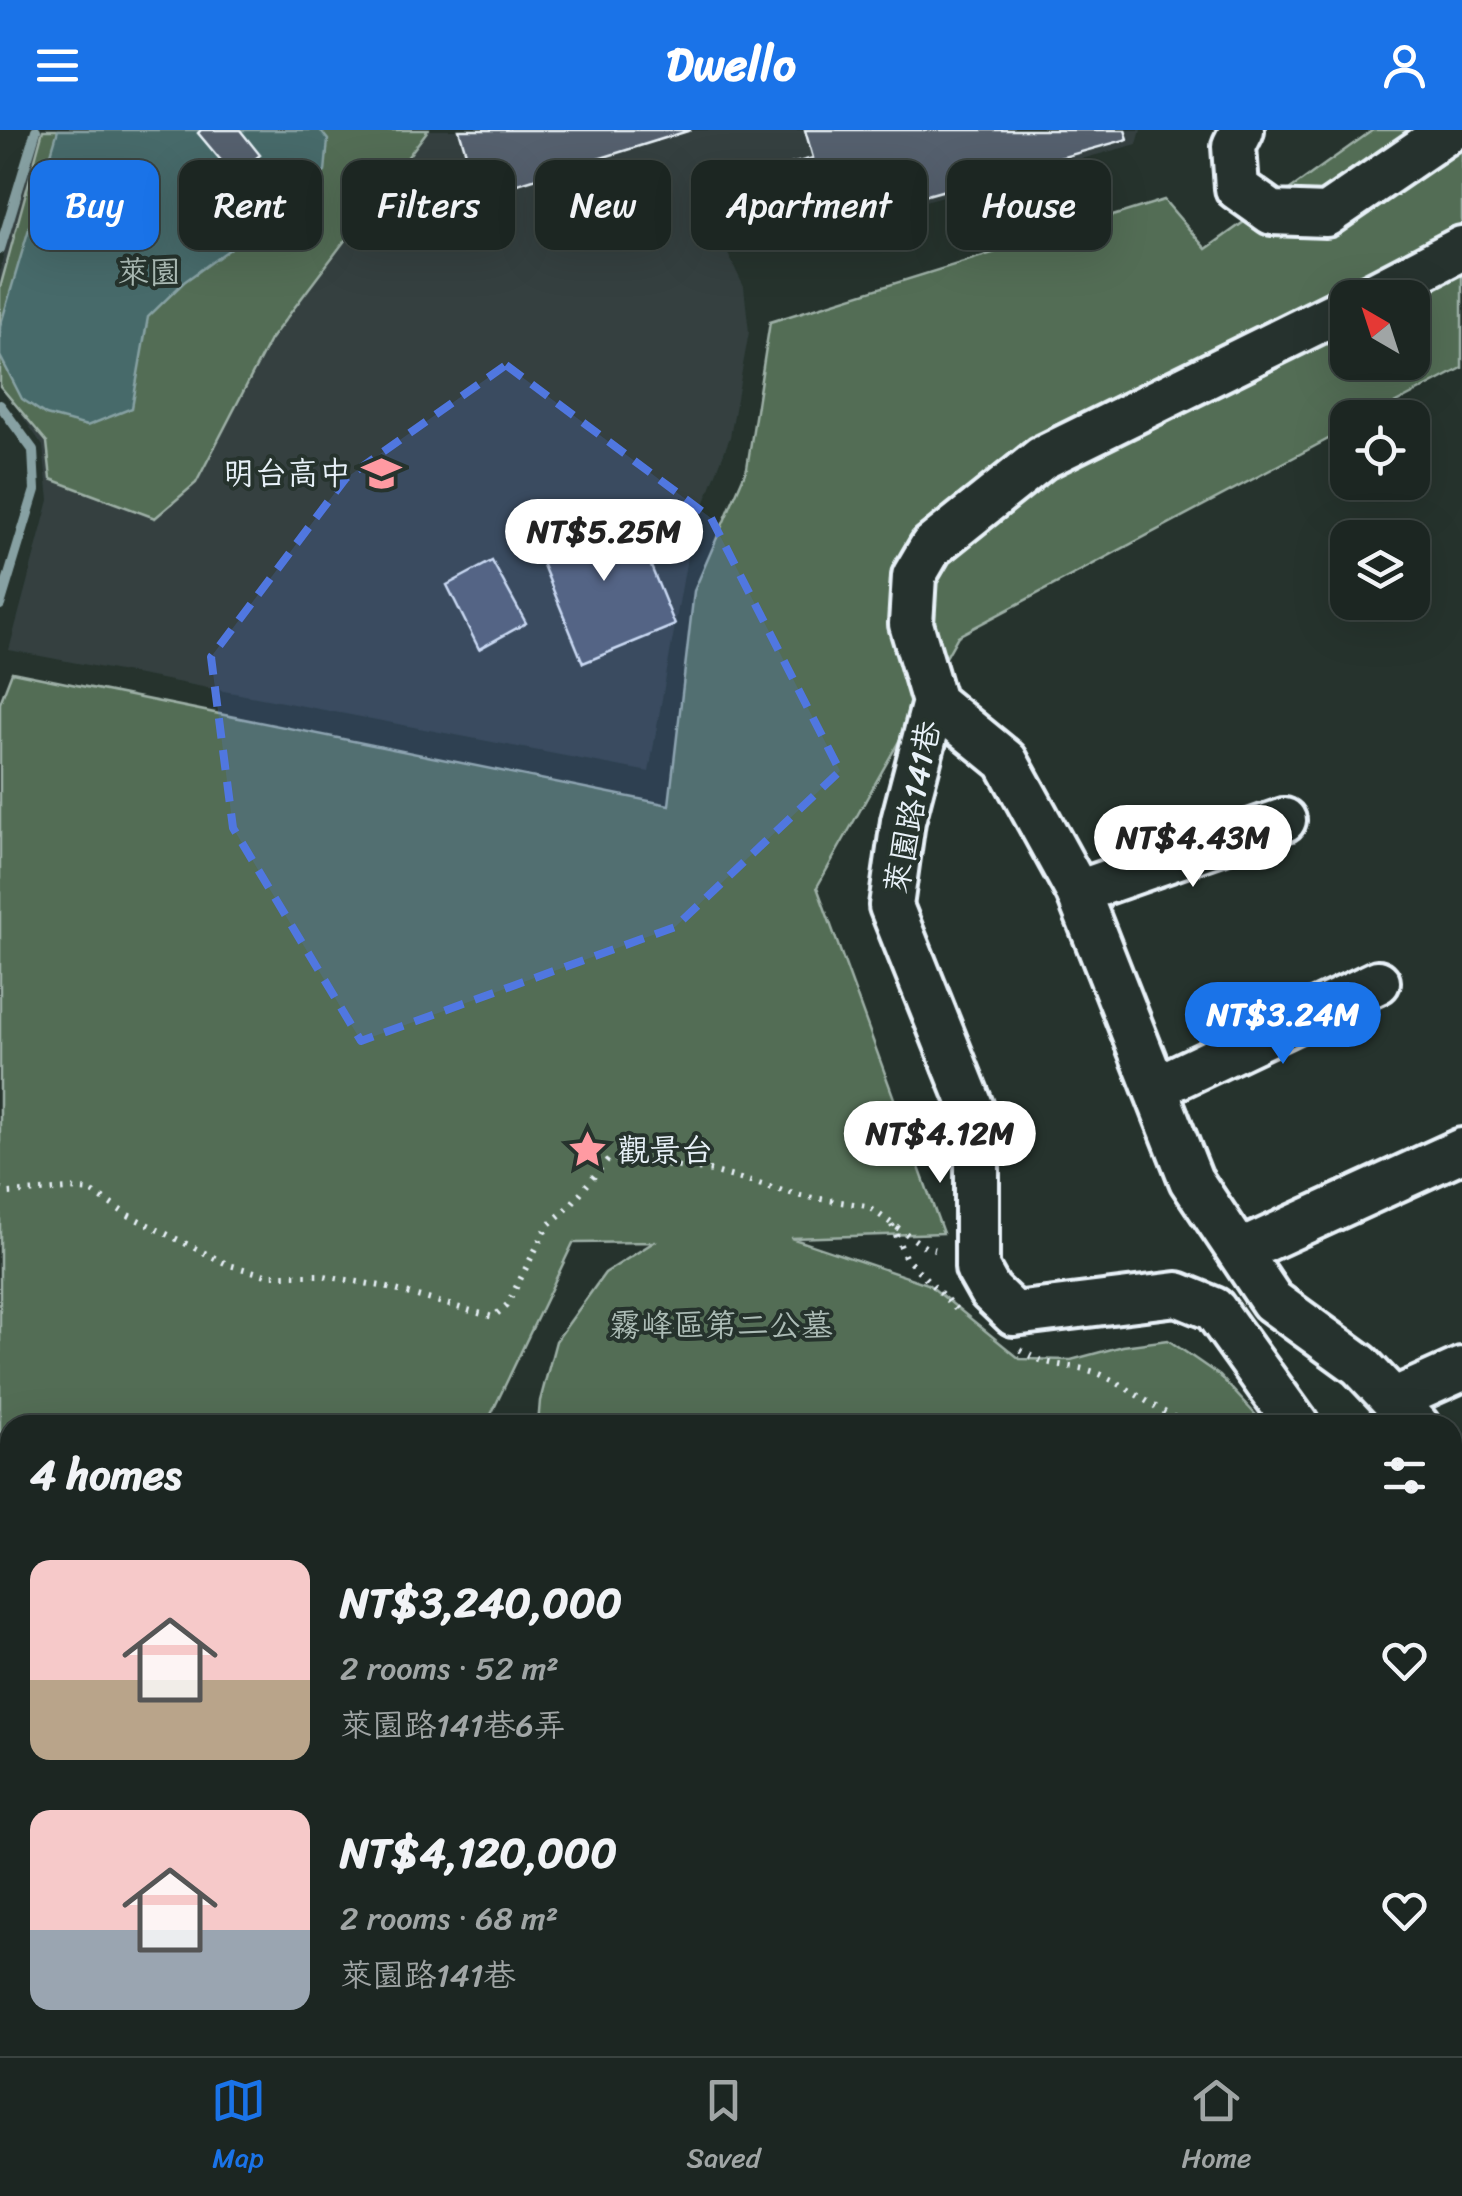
<!DOCTYPE html>
<html lang="en">
<head>
<meta charset="utf-8">
<style>
  body { margin:0; font-family:Sriracha,"LXGW WenKai TC",sans-serif; background:#252e2a; color:#f1f3f6; height:100vh; display:flex; flex-direction:column; font-size:38px; white-space:nowrap }
  * { box-sizing:border-box; margin:0 }
  p { font-size:32px; color:#a0a5a5 }
  .icon { flex:none; width:55px; height:55px; fill:none; stroke:currentColor; stroke-width:2; stroke-linecap:round; stroke-linejoin:round }
  .map { position:relative; flex:1; overflow:hidden }
  .sheet { position:absolute; left:0px; top:1285px; width:1462px; height:642px; display:flex; flex-direction:column; background:#1c2622; border-radius:30px 30px 0 0; box-shadow:0 10px 40px #0002,0 0 0 2px #3a4340 }
  .sheet>* { flex:none }
  .guide { position:absolute; left:30px; top:30px; width:1402px; height:90px; display:flex; gap:20px }
  .needle { width:65px; rotate:321deg }
  .fabs { position:absolute; left:1330px; top:150px; display:grid; gap:20px }
  .fabs a { display:grid; place-items:center; width:100px; height:100px; border-radius:20px; background:#1c2622; box-shadow:0 10px 40px #0002,0 0 0 2px #3a4340; font-size:50px }
  .price { position:absolute; translate:-50% -85px; padding:0 22px; border-radius:35px; background:#fff; color:#222; font-size:32px; line-height:65px; filter:drop-shadow(0 2px 5px #0008) }
  .price::after { content:''; position:absolute; left:50%; top:60px; width:30px; height:22px; margin-left:-15px; background:inherit; clip-path:polygon(0 0,100% 0,50% 100%) }
  .price.on { background:#1a73e8; color:#fff }
  ul { padding:0; list-style:none }
  li { display:flex; align-items:center; gap:30px; height:250px; padding:0 30px }
  li span { display:grid; place-items:center; flex:none; width:280px; height:200px; border-radius:20px; color:#555 }
  li>.icon { margin-inline-start:auto }
  span .icon { width:120px; height:120px; fill:#fffc; stroke-width:1 }
  li b { font-size:42px }
  h2 { display:flex; justify-content:space-between; align-items:center; height:120px; padding:0 30px; font-size:42px }
  .pill { padding:0 35px; border-radius:20px; background:#1c2622; box-shadow:0 10px 40px #0002,0 0 0 2px #3a4340; font-size:35px; line-height:90px }
  .pill.on { background:#1a73e8; color:#fff }
  header { display:flex; justify-content:space-between; align-items:center; height:130px; padding:0 30px; background:#1a73e8; color:#fff; font-size:45px; font-weight:700 }
  .tabs { display:flex; justify-content:space-around; align-items:center; height:140px; border-top:2px solid #3a4340; background:#1c2622; font-size:28px; color:#a0a5a5 }
  .tabs a { display:grid; justify-items:center; gap:5px }
  .tabs .on { color:#1a73e8 }
  .map>svg:first-child { display:block }
  .built { fill:#344140 }
  .green { fill:#526d54; stroke:#9dafa6; stroke-width:2.5; fill-rule:evenodd }
  .water { fill:#466b6b; stroke:#87a1a3; stroke-width:2.5 }
  .lines { fill:none; stroke-linecap:round; stroke-linejoin:round }
  .stream { stroke:#87a1a3; stroke-width:10 }
  .building { fill:#54616e; stroke:#e8f1f8; stroke-width:2.5 }
  .minor-casing { stroke:#e8f1f8; stroke-width:50 }
  .path { stroke:#e8f1f8; stroke-width:6; stroke-dasharray:2.5 8; stroke-linecap:butt }
  .minor { stroke:#26332d; stroke-width:42 }
  .marked { fill:#5077e0; fill-opacity:0.2; stroke:#5077e0; stroke-width:8; stroke-dasharray:20 12; stroke-linejoin:round }
  .labels { text-anchor:middle; stroke-width:8; stroke-linejoin:round; paint-order:stroke }
  .park-label { font-size:32px; fill:#acbcb6; stroke:#26332d }
  .poi-label { font-size:32px; fill:#e8f1f8; stroke:#26332d; text-anchor:end }
  .street-label { font-size:32px; fill:#e8f1f8; stroke:#26332d }
</style>
</head>
<body>
<header><svg class="icon" aria-label="menu" viewBox="0 0 24 24"><path d="M4 6h16M4 12h16M4 18h16"/></svg>Dwello<svg class="icon" aria-label="person" viewBox="0 0 24 24"><circle cx="12" cy="8" r="4"/><path d="M4 21q1-7 8-7t8 7"/></svg></header>
<div class="map">
<svg width="1462" height="1926" viewBox="0 0 1462 1926">
  <rect width="100%" height="100%" fill="#26332d"/>
  <filter id="ink" filterUnits="userSpaceOnUse"><feTurbulence type="fractalNoise" baseFrequency=".01" numOctaves="2"/><feDisplacementMap in="SourceGraphic" scale="20" xChannelSelector="R" yChannelSelector="G"/><feConvolveMatrix kernelMatrix="1 2 1 2 8 2 1 2 1" color-interpolation-filters="sRGB"/></filter>
  <g filter="url(#ink)">
    <!-- built -->
    <path class="built" d="M 34,0 L 1141,0 L 1137,14 L 728,124 L 744,157 L 749,202 L 730,307 L 690,411 L 649,642 L 9,520 L 49,370 L 43,316 L 0,254 L 0,140 Z"/>
    <!-- green -->
    <path class="green" d="M 43,0 L 428,0 L 270,210 L 196,353 L 155,388 L 51,349 L 47,312 L 0,256 L 0,158 Z
      M 1373,0 L 1462,0 L 1462,238 L 1369,287 L 1348,288 L 1347,299 L 958,506 L 817,757 L 943,1103 L 791,1108 L 928,1154 L 1020,1229 L 1071,1230 L 1123,1216 L 1168,1210 L 1220,1246 L 1265,1295 L 538,1295 L 540,1271 L 556,1211 L 605,1143 L 654,1112 L 573,1113 L 486,1295 L 10,1295 L 10,1622 L 0,1628 L 0,573 L 12,542 L 669,675 L 694,461 L 747,338 L 770,192 L 1164,70 L 1206,119 ZM 1348,168 L 1412,168 L 1412,232 L 1348,232 Z
      M 1462,1547 L 1462,1926 L 957,1926 L 977,1918 L 1452,1918 L 1452,1556 Z
      M 10,1704 L 10,1918 L 837,1918 L 818,1926 L 0,1926 L 0,1709 Z"/>
    <!-- water -->
    <path class="water" d="M 58,0 L 320,0 L 328,10 L 325,42 L 258,99 L 184,152 L 148,187 L 132,278 L 87,296 L 46,285 L 22,269 L 0,226 L 0,197 Z"/>
    <g class="lines">
      <!-- stream -->
      <path class="stream" d="M 0,119 L 36,0
        M 0,275 L 33,320 L 35,360 L 0,475"/>
    </g>
    <!-- building -->
    <path class="building" d="M 201,0 L 240,0 L 260,25 L 234,46 L 198,3 Z
      M 459,0 L 691,0 L 479,66 Z
      M 805,0 L 1125,0 L 1128,9 L 730,120 L 714,55 L 813,28 Z
      M 626,375 L 675,495 L 583,533 L 534,413 Z
      M 492,431 L 526,493 L 479,519 L 447,455 Z"/>
    <g class="lines">
      <defs>
        <path id="minor" d="M 1242,0 L 1234,16 L 1237,58 L 1272,83 L 1326,85 L 1450,0
          M 1366,168 L 1462,118
          M 1348,177 L 1042,328 L 931,417 L 914,446 L 911,494 L 934,572 L 1006,631 L 1078,762 L 1191,1050 L 1272,1171 L 1360,1235 L 1417,1295
          M 934,572 L 903,691 L 891,776 L 977,991 L 977,1138 L 990,1161 L 1014,1184 L 1177,1164 L 1214,1179 L 1297,1295
          M 1078,762 L 1284,690
          M 1157,957 L 1378,852
          M 1239,1122 L 1462,1020
          M 1393,1270 L 1462,1239
          M 1452,1432 L 1462,1438"/>
      </defs>
      <!-- minor casing -->
      <use href="#minor" class="minor-casing"/>
      <!-- path -->
      <path class="path" d="M 0,1059 L 9,1063 L 70,1059 L 91,1061 L 126,1084 L 229,1135 L 266,1145 L 319,1145 L 381,1156 L 493,1187 L 507,1175 L 548,1095 L 568,1078 L 609,1028 L 712,1041 L 801,1066 L 867,1076 L 925,1117 L 940,1120
        M 892,1095 L 905,1127 L 956,1179
        M 1020,1220 C 1054,1241 1073,1232 1102,1245 C 1134,1260 1159,1283 1192,1295"/>
      <!-- minor -->
      <use href="#minor" class="minor"/>
    </g>
  </g>
  <!-- marked area -->
  <path class="marked" d="M 506,235 L 711,388 L 840,641 L 675,797 L 361,911 L 233,698 L 211,527 L 346,348 Z"/>
  <!-- icons -->
  <defs>
    <symbol id="school-bare" viewBox="-9 -9 18 18"><path d="M0-5L7-2L0 1L-7-2ZM-4 1L0 2.5L4 1V4Q0 6-4 4Z" fill="#ff9aa2" stroke="#26332d" stroke-width="2.5" paint-order="stroke"/></symbol>
    <symbol id="sight-bare" viewBox="-9 -9 18 18"><path d="M0-6L1.8-2.2L6-1.7L2.9 1.2L3.7 5.4L0 3.3L-3.7 5.4L-2.9 1.2L-6-1.7L-1.8-2.2Z" fill="#ff9aa2" stroke="#26332d" stroke-width="2.5" paint-order="stroke"/></symbol>
  </defs>
  <g fill-rule="evenodd">
    <use href="#school-bare" x="354" y="316" width="55" height="55"/>
    <use href="#sight-bare" x="560" y="992" width="55" height="55"/>
  </g>
  <g class="labels">
    <!-- park labels -->
    <g class="park-label">
      <text x="149" y="153">萊園</text>
      <text x="721" y="1206">霧峰區第二公墓</text>
    </g>
    <!-- poi labels -->
    <g class="poi-label">
      <text x="351" y="354">明台高中</text>
      <text x="617" y="1031" text-anchor="start">觀景台</text>
    </g>
    <!-- street labels -->
    <g class="street-label">
      <text transform="translate(912 677) rotate(-79)" y="11">萊園路141巷</text>
    </g>
  </g>
</svg>
<div class="fabs">
<a><svg class="needle" viewBox="-14 -14 28 28"><path d="M0-13l5 13h-10z" fill="#e53935"/><path d="M0 13l5-13h-10z" fill="#a0a5a5"/></svg></a>
<a><svg class="icon" aria-label="locate" viewBox="0 0 24 24"><circle cx="12" cy="12" r="6"/><path d="M12 2v4M12 18v4M2 12h4M18 12h4"/></svg></a>
<a><svg class="icon" aria-label="layers" viewBox="0 0 24 24"><path d="M12 4l9 5-9 5-9-5zM3 14l9 5 9-5"/></svg></a>
</div>
<b class="price" style="left:604px;top:454px">NT$5.25M</b>
<b class="price" style="left:1193px;top:760px">NT$4.43M</b>
<b class="price on" style="left:1283px;top:937px">NT$3.24M</b>
<b class="price" style="left:940px;top:1056px">NT$4.12M</b>
<div class="guide">
<a class="pill on">Buy</a>
<a class="pill">Rent</a>
<a class="pill">Filters</a>
<a class="pill">New</a>
<a class="pill">Apartment</a>
<a class="pill">House</a>
</div>
<section class="sheet">
<h2>4 homes<svg class="icon" aria-label="filters" viewBox="0 0 24 24"><path d="M4 7h16M4 17h16"/><circle cx="9" cy="7" r="2"/><circle cx="15" cy="17" r="2"/></svg></h2>
<ul>
<li><span style="background:linear-gradient(#f6c9c9 60%,#b9a48a 0)"><svg class="icon" aria-label="home" viewBox="0 0 24 24"><path d="M3 11l9-7 9 7M6 9v11h12V9"/></svg></span><div><b>NT$3,240,000</b><p>2 rooms · 52 m²</p><p>萊園路141巷6弄</p></div><svg class="icon" aria-label="heart" viewBox="0 0 24 24"><path d="M12 20l-8-8c-3-5 5-10 8-4 3-6 11-1 8 4z"/></svg></li>
<li><span style="background:linear-gradient(#f6c9c9 60%,#9aa5b1 0)"><svg class="icon" aria-label="home" viewBox="0 0 24 24"><path d="M3 11l9-7 9 7M6 9v11h12V9"/></svg></span><div><b>NT$4,120,000</b><p>2 rooms · 68 m²</p><p>萊園路141巷</p></div><svg class="icon" aria-label="heart" viewBox="0 0 24 24"><path d="M12 20l-8-8c-3-5 5-10 8-4 3-6 11-1 8 4z"/></svg></li>
</ul>
</section>
</div>
<nav class="tabs">
<a class="on"><svg class="icon" aria-label="map" viewBox="0 0 24 24"><path d="M3 6l6-2 6 2 6-2v14l-6 2-6-2-6 2zM9 4v14M15 6v14"/></svg>Map</a>
<a><svg class="icon" aria-label="saved" viewBox="0 0 24 24"><path d="M7 4h10v16l-5-4-5 4z"/></svg>Saved</a>
<a><svg class="icon" aria-label="home" viewBox="0 0 24 24"><path d="M3 11l9-7 9 7M6 9v11h12V9"/></svg>Home</a>
</nav>
</body>
</html>
